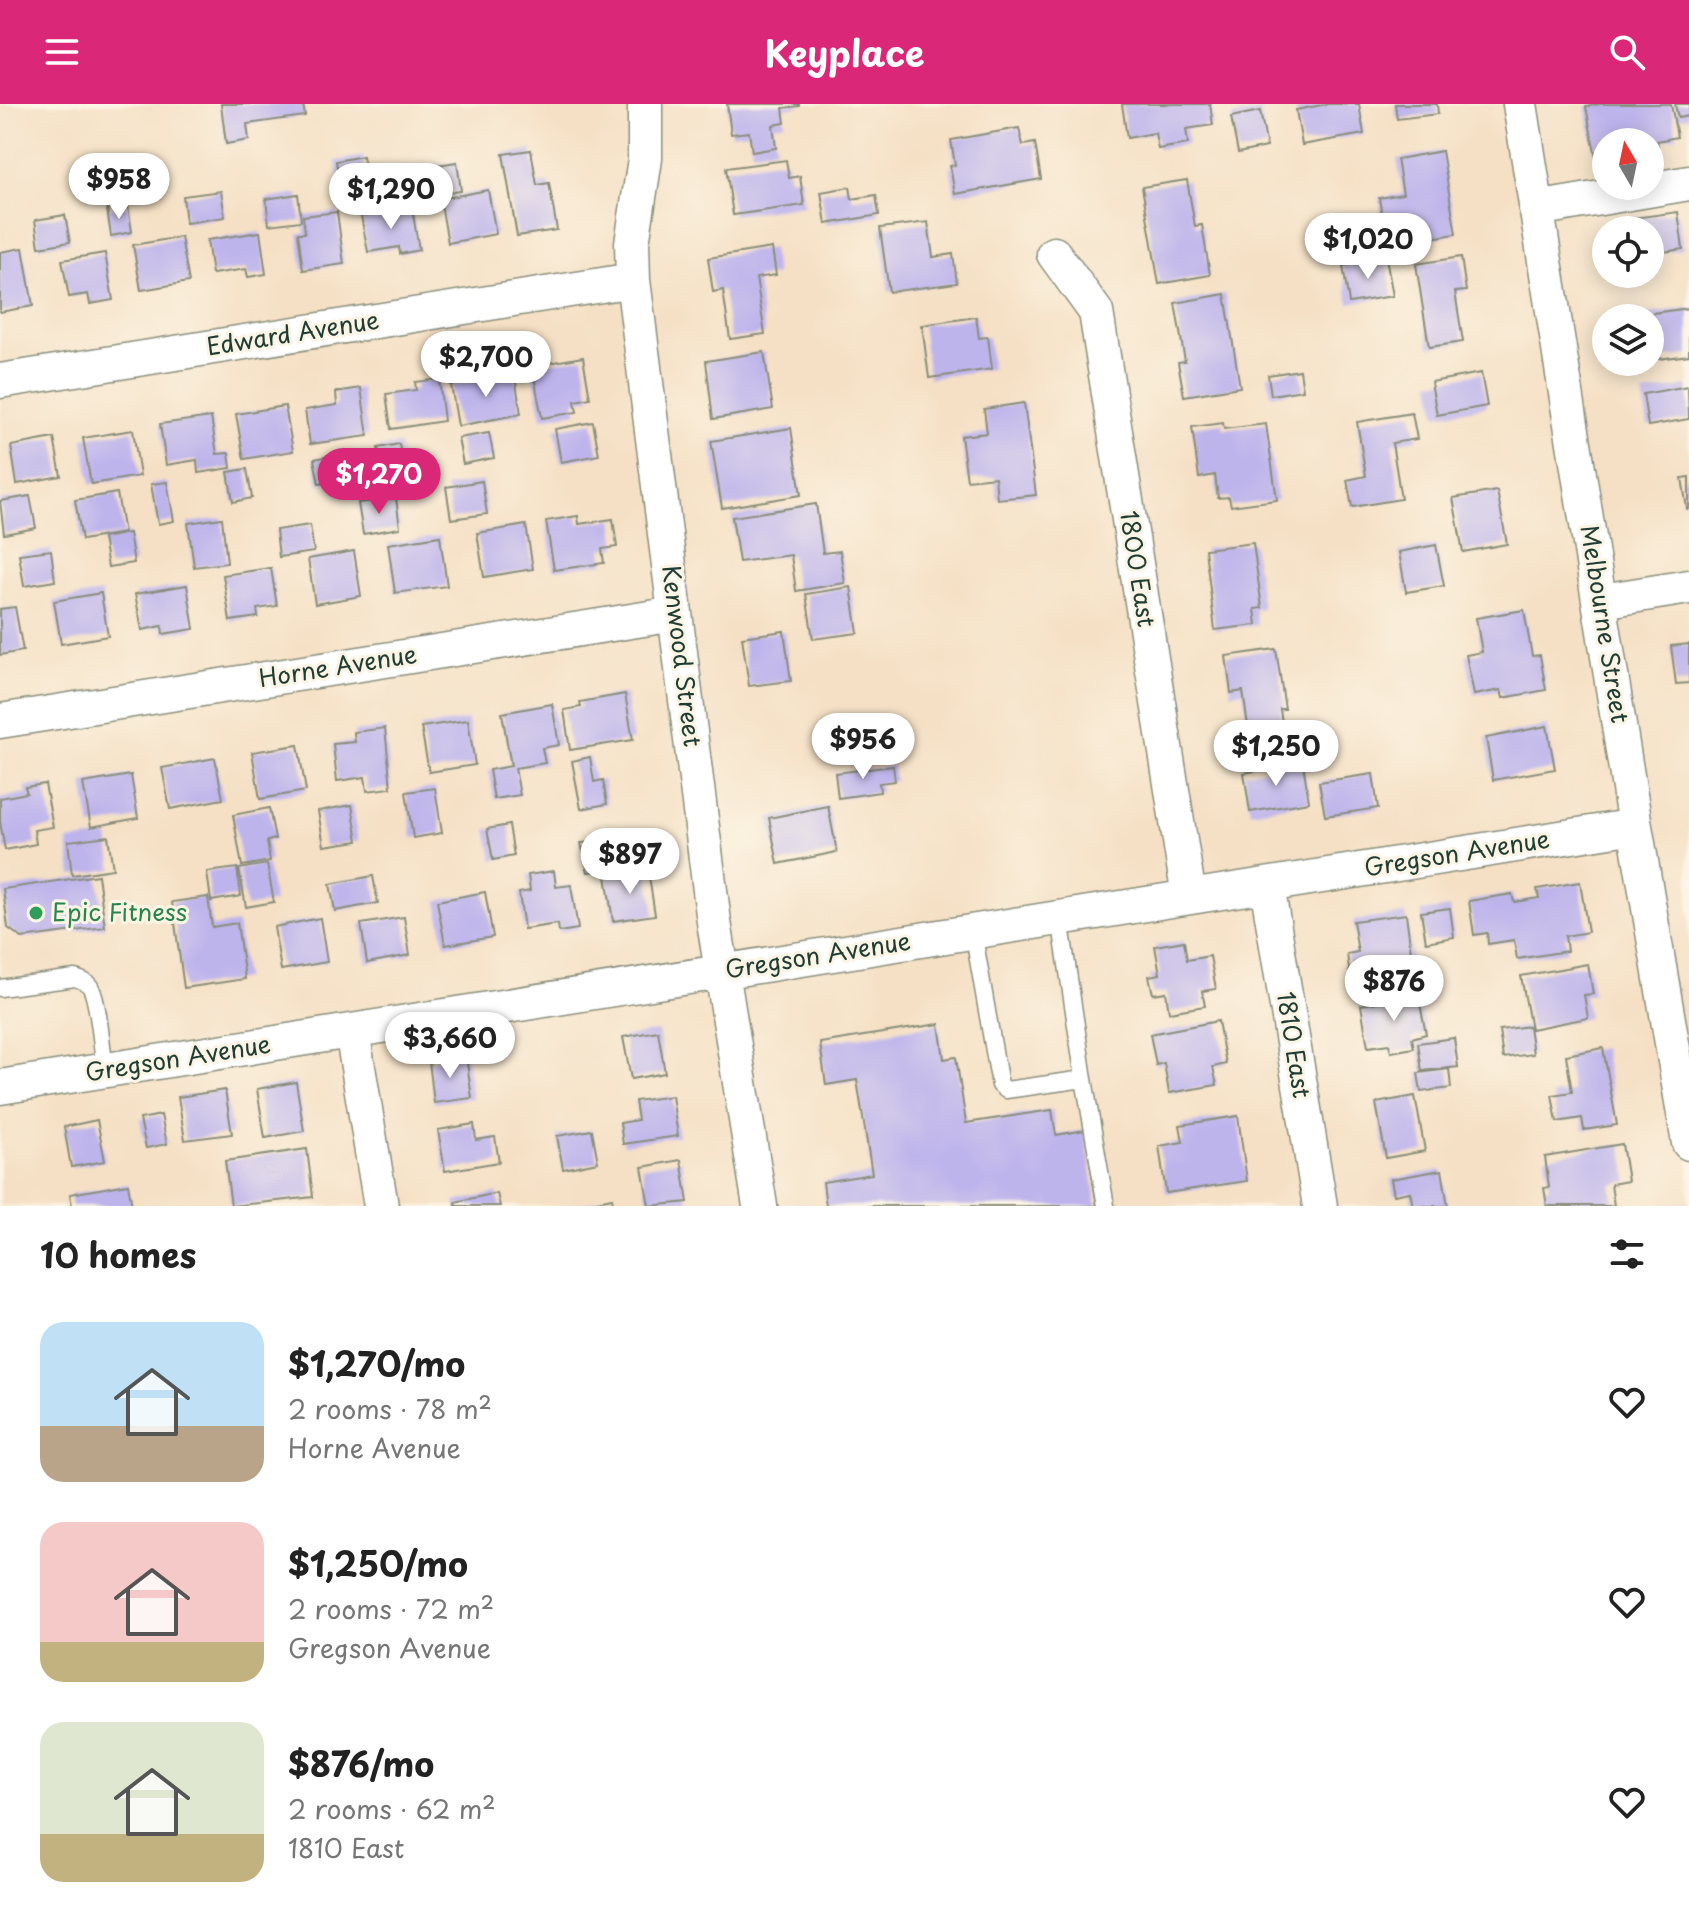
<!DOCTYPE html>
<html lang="en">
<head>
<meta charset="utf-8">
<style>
  body { margin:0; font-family:"Playpen Sans",sans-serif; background:#f2f2f2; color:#222; height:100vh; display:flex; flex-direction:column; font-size:30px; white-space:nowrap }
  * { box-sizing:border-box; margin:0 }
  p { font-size:26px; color:#767676 }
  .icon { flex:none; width:44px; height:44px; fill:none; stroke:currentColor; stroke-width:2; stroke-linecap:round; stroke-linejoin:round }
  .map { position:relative; height:1102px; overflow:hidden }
  .panel { display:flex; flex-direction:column; background:#fff; flex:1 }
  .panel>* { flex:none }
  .needle { width:52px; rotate:351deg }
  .tools { position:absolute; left:1592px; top:24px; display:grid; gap:16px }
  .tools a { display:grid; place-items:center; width:72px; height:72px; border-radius:50%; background:#fff; box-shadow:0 4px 20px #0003; font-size:40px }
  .price { position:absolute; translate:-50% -68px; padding:0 18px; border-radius:28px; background:#fff; color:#222; font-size:26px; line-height:52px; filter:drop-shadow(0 2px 4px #0008) }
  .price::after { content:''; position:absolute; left:50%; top:48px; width:24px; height:18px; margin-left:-12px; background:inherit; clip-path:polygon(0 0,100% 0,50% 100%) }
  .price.active { background:#db2777; color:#fff }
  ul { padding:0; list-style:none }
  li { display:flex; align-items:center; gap:24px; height:200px; padding:0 40px }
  li span { display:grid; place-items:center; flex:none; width:224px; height:160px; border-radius:24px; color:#555 }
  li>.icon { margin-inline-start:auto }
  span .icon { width:96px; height:96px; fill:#fffc; stroke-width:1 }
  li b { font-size:34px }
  h2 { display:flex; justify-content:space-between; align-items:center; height:96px; padding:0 40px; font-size:34px }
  header { display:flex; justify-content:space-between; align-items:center; height:104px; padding:0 40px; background:#db2777; color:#fff; font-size:36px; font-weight:700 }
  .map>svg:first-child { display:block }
  .building { fill:#bdb4ec }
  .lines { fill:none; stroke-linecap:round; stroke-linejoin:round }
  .lane-casing { stroke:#8a8e7c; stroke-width:19 }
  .street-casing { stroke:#8a8e7c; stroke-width:37 }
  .lane { stroke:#fff; stroke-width:16 }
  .street { stroke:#fff; stroke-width:34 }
  .leisure-dot { fill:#2e9e5b; stroke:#fcf5e5; stroke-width:3 }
  .labels { text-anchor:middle; stroke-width:6; stroke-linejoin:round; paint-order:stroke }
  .street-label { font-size:24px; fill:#1f3d34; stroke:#fcf5e5 }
  .leisure-label { font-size:24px; fill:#27864d; stroke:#fcf5e5; text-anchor:start }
</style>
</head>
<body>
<header><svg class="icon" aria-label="menu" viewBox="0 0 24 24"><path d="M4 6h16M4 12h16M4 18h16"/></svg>Keyplace<svg class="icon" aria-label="search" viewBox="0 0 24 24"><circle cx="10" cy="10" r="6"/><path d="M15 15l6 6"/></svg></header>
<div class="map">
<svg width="1689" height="1102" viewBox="0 0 1689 1102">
  <rect width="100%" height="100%" fill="#fcf5e5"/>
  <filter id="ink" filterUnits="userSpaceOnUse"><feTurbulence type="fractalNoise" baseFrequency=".0125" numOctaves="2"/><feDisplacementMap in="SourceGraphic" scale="16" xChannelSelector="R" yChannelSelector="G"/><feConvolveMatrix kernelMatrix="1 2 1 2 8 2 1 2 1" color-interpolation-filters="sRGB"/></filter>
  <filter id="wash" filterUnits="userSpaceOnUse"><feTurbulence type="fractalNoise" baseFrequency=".006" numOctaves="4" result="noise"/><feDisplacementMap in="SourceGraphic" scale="32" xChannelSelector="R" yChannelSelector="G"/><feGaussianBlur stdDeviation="1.8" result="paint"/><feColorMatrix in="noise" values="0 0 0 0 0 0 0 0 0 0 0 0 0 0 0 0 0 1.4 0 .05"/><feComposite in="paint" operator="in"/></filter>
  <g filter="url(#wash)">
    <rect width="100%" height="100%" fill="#f5e0c5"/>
    <g id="blocks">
      <!-- building -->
      <path class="building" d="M 221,0 L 303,0 L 305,12 L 247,20 L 249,36 L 226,40 Z
        M 727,0 L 799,0 L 799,2 L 783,4 L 785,19 L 773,21 L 776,44 L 752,48 L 749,28 L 731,30 Z
        M 1122,0 L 1210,0 L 1213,21 L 1186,25 L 1188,40 L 1158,45 L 1155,29 L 1127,34 Z
        M 1327,0 L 1359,0 L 1364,30 L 1302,41 L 1296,6 Z
        M 1395,0 L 1437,0 L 1438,10 L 1397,15 Z
        M 1600,0 L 1671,0 L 1677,33 L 1657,37 L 1660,52 L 1650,54 L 1650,38 L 1606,38 L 1606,63 L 1598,64 L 1586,3 Z
        M 1675,0 L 1689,0 L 1689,12 L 1678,14 Z
        M 1260,7 L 1267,43 L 1238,49 L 1231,13 Z
        M 1019,24 L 1023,41 L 1035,39 L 1041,75 L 955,90 L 950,62 L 955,61 L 951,36 Z
        M 531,46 L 537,81 L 549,79 L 557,126 L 517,132 L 503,50 Z
        M 1442,47 L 1456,130 L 1387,141 L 1379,94 L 1403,90 L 1397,55 Z
        M 363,52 L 368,83 L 341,88 L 336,57 Z
        M 786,56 L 789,74 L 800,72 L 804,101 L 733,111 L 726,64 Z
        M 457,58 L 461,87 L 421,92 L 417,64 Z
        M 1187,76 L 1195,122 L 1202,121 L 1210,171 L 1159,180 L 1142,83 Z
        M 850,83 L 852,95 L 876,91 L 879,111 L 826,120 L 821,88 Z
        M 488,86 L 496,130 L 448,139 L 440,95 Z
        M 221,87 L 225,113 L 186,119 L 183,92 Z
        M 298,90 L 301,117 L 269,121 L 266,95 Z
        M 128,102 L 132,128 L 111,132 L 107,105 Z
        M 412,104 L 419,146 L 400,150 L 399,143 L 368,148 L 361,112 Z
        M 337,108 L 344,160 L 303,166 L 298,129 L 305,129 L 303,112 Z
        M 1678,108 L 1683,145 L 1650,150 L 1650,126 L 1611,126 L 1610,117 Z
        M 65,111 L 70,138 L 39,143 L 35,116 Z
        M 928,118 L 933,153 L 953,150 L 957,179 L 889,188 L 880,124 Z
        M 260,128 L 266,170 L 248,173 L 246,165 L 212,170 L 207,136 Z
        M 181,133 L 189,178 L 141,186 L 133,141 Z
        M 23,144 L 33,202 L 0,208 L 0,148 Z
        M 772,144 L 776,171 L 756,174 L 765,230 L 730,235 L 723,186 L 713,188 L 708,154 Z
        M 105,149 L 113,196 L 90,200 L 88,190 L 69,193 L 62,156 Z
        M 1461,153 L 1466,187 L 1455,188 L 1463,238 L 1429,243 L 1416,160 Z
        M 1386,154 L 1393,192 L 1349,199 L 1343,162 Z
        M 1225,190 L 1240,283 L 1184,292 L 1178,258 L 1185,257 L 1175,199 Z
        M 1689,204 L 1689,251 L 1650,256 L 1650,214 L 1631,212 Z
        M 976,213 L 979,234 L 988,233 L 992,265 L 929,274 L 922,221 Z
        M 764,248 L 773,305 L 713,315 L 706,257 Z
        M 583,253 L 590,294 L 575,297 L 577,308 L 542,314 L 532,262 Z
        M 1300,266 L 1303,286 L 1271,291 L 1268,271 Z
        M 514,267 L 521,310 L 458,322 L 451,281 L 469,278 L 468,275 Z
        M 1481,269 L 1487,302 L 1437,311 L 1431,278 Z
        M 439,275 L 444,317 L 391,325 L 386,290 L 416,286 L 415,278 Z
        M 1688,282 L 1689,315 L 1648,322 L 1643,290 Z
        M 361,284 L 368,332 L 310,340 L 305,306 L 337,301 L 336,288 Z
        M 1024,299 L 1036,391 L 997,395 L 995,373 L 967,376 L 961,332 L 987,329 L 984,305 Z
        M 285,302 L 293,347 L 244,355 L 236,310 Z
        M 1412,309 L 1417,335 L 1392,339 L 1401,395 L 1352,403 L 1347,376 L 1366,372 L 1357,318 Z
        M 211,313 L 217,350 L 229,349 L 231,364 L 198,369 L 197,356 L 166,361 L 160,320 Z
        M 593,318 L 599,351 L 561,358 L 555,325 Z
        M 1223,319 L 1224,325 L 1266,320 L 1277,396 L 1231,402 L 1229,393 L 1218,394 L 1215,371 L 1199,374 L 1192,323 Z
        M 791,324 L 801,391 L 722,404 L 711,337 Z
        M 133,326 L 140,372 L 91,380 L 83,334 Z
        M 489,329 L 494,354 L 463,360 L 458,334 Z
        M 54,334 L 61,372 L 17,380 L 11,342 Z
        M 399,340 L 406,378 L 386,382 L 378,344 Z
        M 345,349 L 350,374 L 319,380 L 314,355 Z
        M 247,365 L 252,394 L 233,398 L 228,368 Z
        M 1689,373 L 1689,405 L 1687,405 L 1682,374 Z
        M 482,377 L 487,410 L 451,415 L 446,383 Z
        M 167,378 L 174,417 L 158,420 L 151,380 Z
        M 1497,387 L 1507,440 L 1463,448 L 1453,394 Z
        M 117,389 L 124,429 L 82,436 L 75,396 Z
        M 30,392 L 36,424 L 4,430 L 0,397 Z
        M 396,394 L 400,424 L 363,430 L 358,399 Z
        M 816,400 L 823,449 L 840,447 L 845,479 L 796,487 L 791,451 L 739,458 L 732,413 Z
        M 578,412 L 579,420 L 613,415 L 617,443 L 602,445 L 604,459 L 554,466 L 546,417 Z
        M 222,414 L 227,459 L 194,463 L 188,419 Z
        M 310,421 L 314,448 L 279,453 L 276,426 Z
        M 526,421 L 533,465 L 484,473 L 477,429 Z
        M 129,429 L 134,459 L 108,463 L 103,434 Z
        M 440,432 L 447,482 L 395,489 L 388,440 Z
        M 1253,439 L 1262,504 L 1255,505 L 1257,521 L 1215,526 L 1205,445 Z
        M 1436,441 L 1444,482 L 1406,488 L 1399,448 Z
        M 51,446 L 55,477 L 24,482 L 19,450 Z
        M 354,447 L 361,492 L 315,500 L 308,455 Z
        M 271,464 L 277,502 L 257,505 L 258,513 L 230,517 L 223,471 Z
        M 187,481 L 194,525 L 163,530 L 162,522 L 142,526 L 135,490 Z
        M 851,483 L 858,529 L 813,535 L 806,490 Z
        M 101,489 L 108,532 L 61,540 L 54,497 Z
        M 15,503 L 23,547 L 0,551 L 0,505 Z
        M 1524,506 L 1532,552 L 1540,551 L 1546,586 L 1503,594 L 1501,586 L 1474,591 L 1466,551 L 1482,548 L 1476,514 Z
        M 784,527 L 791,577 L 749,582 L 742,533 Z
        M 1689,540 L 1689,579 L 1676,580 L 1671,542 Z
        M 1276,545 L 1285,605 L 1280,605 L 1284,633 L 1250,637 L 1243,587 L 1231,589 L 1226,552 Z
        M 625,590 L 633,636 L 570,646 L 564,606 L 581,603 L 580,598 Z
        M 552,600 L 559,641 L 542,644 L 545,659 L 515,664 L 520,691 L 494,695 L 489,666 L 511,662 L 502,609 Z
        M 468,616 L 475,661 L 429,668 L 421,623 Z
        M 1547,622 L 1555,665 L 1493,676 L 1486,634 Z
        M 385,624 L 391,684 L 367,687 L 365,673 L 337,677 L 333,640 L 355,638 L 354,628 Z
        M 298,641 L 306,687 L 260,695 L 252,648 Z
        M 590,653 L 594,678 L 603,676 L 607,700 L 581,705 L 572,657 Z
        M 215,654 L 223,695 L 170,705 L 162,664 Z
        M 1303,659 L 1309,698 L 1250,708 L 1244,669 Z
        M 893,662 L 895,677 L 879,679 L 880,688 L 838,694 L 835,669 Z
        M 1373,670 L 1378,704 L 1325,712 L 1319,678 Z
        M 131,671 L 138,714 L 91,723 L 83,679 Z
        M 45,680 L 53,723 L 34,726 L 36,740 L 5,746 L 0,718 L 0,694 L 27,689 L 25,683 Z
        M 435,684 L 442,729 L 413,734 L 406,688 Z
        M 352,701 L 358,737 L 324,742 L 318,707 Z
        M 828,702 L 837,748 L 778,760 L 769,714 Z
        M 269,704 L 275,735 L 267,737 L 270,757 L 242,762 L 233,711 Z
        M 509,721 L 514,752 L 493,756 L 487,725 Z
        M 108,732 L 113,765 L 72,771 L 68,737 Z
        M 616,735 L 620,763 L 588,768 L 581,739 Z
        M 267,760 L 274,798 L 246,803 L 239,765 Z
        M 237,764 L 241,792 L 211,797 L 207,768 Z
        M 648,766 L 655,811 L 613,817 L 606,772 Z
        M 554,767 L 556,783 L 571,781 L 578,825 L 559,828 L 558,820 L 524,825 L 519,789 L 530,787 L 528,771 Z
        M 98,771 L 105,823 L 22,834 L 8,824 L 3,785 Z
        M 373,772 L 378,799 L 335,807 L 330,780 Z
        M 1580,778 L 1588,828 L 1565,832 L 1567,847 L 1517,855 L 1514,836 L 1488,840 L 1487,829 L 1474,831 L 1469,797 L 1512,790 L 1514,798 L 1539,794 L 1537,785 Z
        M 485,788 L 493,833 L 445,841 L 437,797 Z
        M 208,793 L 212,823 L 237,819 L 245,875 L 184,884 L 172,798 Z
        M 1450,804 L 1454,833 L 1426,838 L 1421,808 Z
        M 1406,810 L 1414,870 L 1351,880 L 1347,850 L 1358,848 L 1353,817 Z
        M 404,813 L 410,851 L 367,859 L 361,820 Z
        M 320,814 L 327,858 L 281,866 L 274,823 Z
        M 1184,837 L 1187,856 L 1210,852 L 1216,885 L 1202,887 L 1205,902 L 1169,908 L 1166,888 L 1153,890 L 1149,872 L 1160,870 L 1155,842 Z
        M 1588,860 L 1593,890 L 1584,891 L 1588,914 L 1531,925 L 1521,872 Z
        M 1418,890 L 1426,930 L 1412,934 L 1414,944 L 1391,948 L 1389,940 L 1368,943 L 1361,901 Z
        M 1218,917 L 1226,960 L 1213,963 L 1217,981 L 1169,989 L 1164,959 L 1156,961 L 1150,930 Z
        M 939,920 L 944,955 L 956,953 L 966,1019 L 1052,1006 L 1056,1031 L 1085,1026 L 1097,1102 L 826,1102 L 823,1078 L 872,1070 L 857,976 L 826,981 L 820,939 Z
        M 1529,922 L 1533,950 L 1503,954 L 1499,926 Z
        M 658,927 L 665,969 L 631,975 L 623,933 Z
        M 1454,934 L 1458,963 L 1422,967 L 1418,939 Z
        M 1603,944 L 1617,1021 L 1584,1026 L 1582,1014 L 1557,1018 L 1552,991 L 1572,988 L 1566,951 Z
        M 466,952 L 472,994 L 434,999 L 429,957 Z
        M 1449,965 L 1451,984 L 1421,988 L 1418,969 Z
        M 296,978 L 304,1027 L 265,1034 L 257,985 Z
        M 225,986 L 232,1030 L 185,1036 L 178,993 Z
        M 672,992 L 678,1032 L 623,1040 L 620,1019 L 638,1016 L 635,997 Z
        M 1415,992 L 1425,1047 L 1386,1054 L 1376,999 Z
        M 161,1011 L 167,1040 L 146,1044 L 140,1015 Z
        M 1238,1012 L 1247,1077 L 1166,1089 L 1159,1042 L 1183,1038 L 1180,1021 Z
        M 97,1016 L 105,1057 L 71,1063 L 64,1023 Z
        M 474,1020 L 476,1036 L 495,1033 L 499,1058 L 445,1067 L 438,1026 Z
        M 592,1026 L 598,1058 L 563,1065 L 557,1032 Z
        M 1622,1040 L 1628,1077 L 1611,1080 L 1614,1102 L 1547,1102 L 1544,1084 L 1549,1083 L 1545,1053 Z
        M 307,1045 L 313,1093 L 231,1102 L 225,1057 Z
        M 681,1056 L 688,1098 L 649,1102 L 642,1063 Z
        M 1442,1066 L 1448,1102 L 1413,1102 L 1410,1088 L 1394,1091 L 1391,1075 Z
        M 128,1080 L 132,1102 L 72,1102 L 70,1090 Z
        M 497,1089 L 500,1102 L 456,1102 L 455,1098 Z
        M 612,1094 L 614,1102 L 578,1102 L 577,1101 Z"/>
    </g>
  </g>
  <g filter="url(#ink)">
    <use href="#blocks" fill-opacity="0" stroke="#8a8e7c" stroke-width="2"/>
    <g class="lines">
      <defs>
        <path id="lane" d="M 1060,814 L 1084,975
          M 973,827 L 1000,981 L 1006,986 L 1084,975 L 1106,1102
          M 0,884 L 75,874 C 81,876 88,878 91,884 C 99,900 102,947 105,966"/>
        <path id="street" d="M 645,0 L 645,55 L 632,139 L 633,176 L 714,818 L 760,1102
          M 1520,0 L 1635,722 L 1689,1039
          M 1536,105 L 1689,79
          M 1054,150 L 1096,208 L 1189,793
          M 0,277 L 633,176
          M 1601,497 L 1689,483
          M 0,617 L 675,510
          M 1267,781 L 1320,1102
          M 352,927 L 381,1102
          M 0,983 L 1635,722"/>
      </defs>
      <!-- lane casing -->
      <use href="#lane" class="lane-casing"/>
      <!-- street casing -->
      <use href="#street" class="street-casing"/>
      <!-- lane -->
      <use href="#lane" class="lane"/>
      <!-- street -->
      <use href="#street" class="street"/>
    </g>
  </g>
  <!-- markers -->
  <circle class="leisure-dot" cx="36" cy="809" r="8"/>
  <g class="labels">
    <!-- street labels -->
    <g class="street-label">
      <text transform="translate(293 230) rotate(-9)" y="8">Edward Avenue</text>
      <text transform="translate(1137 465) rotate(81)" y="8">1800 East</text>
      <text transform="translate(1604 520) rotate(81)" y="8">Melbourne Street</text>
      <text transform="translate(681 552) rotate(83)" y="8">Kenwood Street</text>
      <text transform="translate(338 563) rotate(-9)" y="8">Horne Avenue</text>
      <text transform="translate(1457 750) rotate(-9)" y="8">Gregson Avenue</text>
      <text transform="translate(818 852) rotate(-9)" y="8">Gregson Avenue</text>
      <text transform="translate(1293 941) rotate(81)" y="8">1810 East</text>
      <text transform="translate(178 955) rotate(-9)" y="8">Gregson Avenue</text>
    </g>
    <!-- leisure labels -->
    <g class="leisure-label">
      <text x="52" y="817">Epic Fitness</text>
    </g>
  </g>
</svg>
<div class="tools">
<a><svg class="needle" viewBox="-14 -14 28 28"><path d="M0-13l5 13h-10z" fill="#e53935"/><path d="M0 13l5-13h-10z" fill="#767676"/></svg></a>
<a><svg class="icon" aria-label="locate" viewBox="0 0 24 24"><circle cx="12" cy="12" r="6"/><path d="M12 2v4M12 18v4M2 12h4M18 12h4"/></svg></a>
<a><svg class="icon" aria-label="layers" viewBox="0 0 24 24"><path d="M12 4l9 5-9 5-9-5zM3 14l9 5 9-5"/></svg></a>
</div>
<b class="price" style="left:119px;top:117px">$958</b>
<b class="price" style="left:391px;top:127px">$1,290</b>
<b class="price" style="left:1368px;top:177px">$1,020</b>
<b class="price" style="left:486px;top:295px">$2,700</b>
<b class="price active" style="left:379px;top:412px">$1,270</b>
<b class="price" style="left:863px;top:677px">$956</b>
<b class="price" style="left:1276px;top:684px">$1,250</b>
<b class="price" style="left:630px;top:792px">$897</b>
<b class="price" style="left:1394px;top:919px">$876</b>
<b class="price" style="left:450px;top:976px">$3,660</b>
</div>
<section class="panel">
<h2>10 homes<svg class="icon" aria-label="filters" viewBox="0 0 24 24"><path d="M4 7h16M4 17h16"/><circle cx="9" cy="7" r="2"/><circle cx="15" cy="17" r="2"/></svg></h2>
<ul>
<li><span style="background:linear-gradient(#bfe0f5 65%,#b9a48a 0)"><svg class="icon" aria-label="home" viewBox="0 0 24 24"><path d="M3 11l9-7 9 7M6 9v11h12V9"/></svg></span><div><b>$1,270/mo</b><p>2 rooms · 78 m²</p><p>Horne Avenue</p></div><svg class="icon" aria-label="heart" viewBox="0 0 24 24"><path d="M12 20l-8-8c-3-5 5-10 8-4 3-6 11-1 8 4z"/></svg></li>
<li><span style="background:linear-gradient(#f6c9c9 75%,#c2b280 0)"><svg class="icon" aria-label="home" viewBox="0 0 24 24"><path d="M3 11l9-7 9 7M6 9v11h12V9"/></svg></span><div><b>$1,250/mo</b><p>2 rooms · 72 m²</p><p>Gregson Avenue</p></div><svg class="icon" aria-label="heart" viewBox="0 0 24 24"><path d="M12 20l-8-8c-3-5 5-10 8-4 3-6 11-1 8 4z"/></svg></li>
<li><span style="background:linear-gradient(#dfe7d0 70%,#c2b280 0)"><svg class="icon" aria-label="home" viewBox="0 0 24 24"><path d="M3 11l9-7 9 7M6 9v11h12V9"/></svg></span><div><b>$876/mo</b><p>2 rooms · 62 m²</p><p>1810 East</p></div><svg class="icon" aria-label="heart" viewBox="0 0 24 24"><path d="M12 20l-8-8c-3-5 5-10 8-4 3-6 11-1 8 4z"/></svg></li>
</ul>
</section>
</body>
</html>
